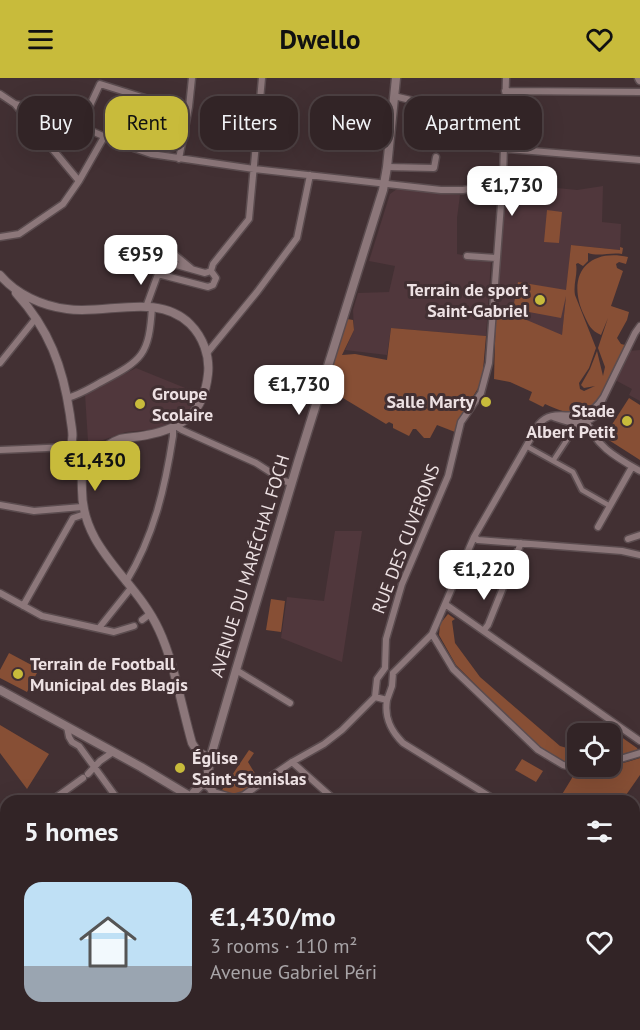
<!DOCTYPE html>
<html lang="en">
<head>
<meta charset="utf-8">
<style>
  body { margin:0; font-family:"PT Sans",sans-serif; background:#3a2c2e; color:#f1f3f6; height:100vh; display:flex; flex-direction:column; font-size:22px; white-space:nowrap }
  * { box-sizing:border-box; margin:0 }
  p { font-size:20px; color:#a8a4a7 }
  .icon { flex:none; width:33px; height:33px; fill:none; stroke:currentColor; stroke-width:2; stroke-linecap:round; stroke-linejoin:round }
  .map { position:relative; flex:1; overflow:hidden }
  .sheet { position:absolute; left:0px; top:717px; width:640px; height:236px; display:flex; flex-direction:column; background:#322426; border-radius:18px 18px 0 0; box-shadow:0 6px 24px #0002,0 0 0 2px #4d4143 }
  .sheet>* { flex:none }
  .hud { position:absolute; left:18px; top:18px; width:604px; height:54px; display:flex; gap:12px }
  .buttons { position:absolute; left:567px; top:645px; display:grid; gap:12px }
  .buttons a { display:grid; place-items:center; width:54px; height:54px; border-radius:12px; background:#322426; box-shadow:0 6px 24px #0002,0 0 0 2px #4d4143; font-size:30px }
  .price { position:absolute; translate:-50% -51px; padding:0 14px; border-radius:12px; background:#fff; color:#222; font-size:20px; line-height:39px; filter:drop-shadow(0 2px 3px #0008) }
  .price::after { content:''; position:absolute; left:50%; top:36px; width:18px; height:14px; margin-left:-9px; background:inherit; clip-path:polygon(0 0,100% 0,50% 100%) }
  .price.on { background:#c8bb3b; color:#111 }
  ul { padding:0; list-style:none }
  li { display:flex; align-items:center; gap:18px; height:150px; padding:0 24px }
  li span { display:grid; place-items:center; flex:none; width:168px; height:120px; border-radius:18px; color:#555 }
  li>.icon { margin-inline-start:auto }
  span .icon { width:72px; height:72px; fill:#fffc; stroke-width:1 }
  li b { font-size:26px }
  h2 { display:flex; justify-content:space-between; align-items:center; height:72px; padding:0 24px; font-size:26px }
  .chip { padding:0 21px; border-radius:18px; background:#322426; box-shadow:0 6px 24px #0002,0 0 0 2px #4d4143; font-size:21px; line-height:54px }
  .chip.on { background:#c8bb3b; color:#111 }
  header { display:flex; justify-content:space-between; align-items:center; height:78px; padding:0 24px; background:#c8bb3b; color:#111; font-size:27px; font-weight:600 }
  .map>svg:first-child { display:block }
  .built { fill:#50373c }
  .green { fill:#874f35 }
  .lines { fill:none; stroke-linecap:round; stroke-linejoin:round }
  .pedestrian-casing { stroke:#5b4c4f; stroke-width:8 }
  .minor-casing { stroke:#5b4c4f; stroke-width:9 }
  .tertiary-casing { stroke:#5b4c4f; stroke-width:10 }
  .secondary-casing { stroke:#5b4c4f; stroke-width:11 }
  .pedestrian { stroke:#8c777a; stroke-width:4.5 }
  .minor { stroke:#8c777a; stroke-width:6 }
  .tertiary { stroke:#8c777a; stroke-width:8 }
  .secondary { stroke:#8c777a; stroke-width:8 }
  .poi-dot { fill:#c8bb3b; stroke:#423033; stroke-width:2 }
  .labels { text-anchor:middle; stroke-width:6; stroke-linejoin:round; paint-order:stroke }
  .poi-label { font-size:18px; font-weight:bold; fill:#ede1e3; stroke:#423033; text-anchor:end }
  .street-label { font-size:18px; fill:#ede1e3; stroke:#423033 }
</style>
</head>
<body>
<header><svg class="icon" aria-label="menu" viewBox="0 0 24 24"><path d="M4 6h16M4 12h16M4 18h16"/></svg>Dwello<svg class="icon" aria-label="heart" viewBox="0 0 24 24"><path d="M12 20l-8-8c-3-5 5-10 8-4 3-6 11-1 8 4z"/></svg></header>
<div class="map">
<svg width="640" height="952" viewBox="0 0 640 952">
  <rect width="100%" height="100%" fill="#423033"/>
  <!-- built -->
  <path class="built" d="M 603,108 L 602,144 L 621,146 L 620,172 L 571,167 L 562,258 L 496,229 L 505,113 L 510,109 L 544,112 L 547,109 L 577,112 Z
    M 397,111 L 460,117 L 457,140 L 457,176 L 491,182 L 486,258 L 391,250 L 387,277 L 345,272 L 354,252 L 353,232 L 358,215 L 389,214 L 395,188 L 369,183 L 390,116 Z
    M 640,272 L 640,323 L 629,317 L 632,311 L 615,302 L 629,273 Z
    M 136,290 L 200,316 L 192,329 L 177,343 L 157,351 L 126,354 L 103,362 L 88,363 L 85,316 Z
    M 335,453 L 362,453 L 342,584 L 281,560 L 287,519 L 324,523 Z"/>
  <!-- green -->
  <path class="green" d="M 547,132 L 562,134 L 559,165 L 544,164 Z
    M 571,167 L 620,172 L 620,169 L 623,170 L 622,176 C 610,174 599,179 588,175 L 588,183 L 583,188 L 578,185 L 576,186 C 578,196 573,206 575,217 L 596,270 L 589,290 L 579,305 L 580,311 L 584,313 L 595,308 L 584,310 L 581,307 L 590,291 L 597,273 L 603,298 L 605,289 L 598,270 L 608,240 L 601,257 C 591,253 588,246 584,237 C 566,199 586,170 628,179 L 626,186 L 619,184 L 616,186 L 617,190 L 623,193 L 611,228 L 629,234 L 627,242 L 617,260 L 621,266 L 625,267 C 615,288 602,333 577,335 C 567,336 554,330 545,326 L 543,329 L 529,322 L 532,314 L 510,304 L 494,301 L 496,229 L 562,257 L 566,218 L 561,240 L 513,231 L 518,204 L 566,212 Z
    M 347,241 L 353,242 L 354,252 L 342,277 L 355,276 L 387,282 L 391,250 L 486,258 L 482,304 L 467,328 L 455,354 L 437,347 L 430,360 L 424,360 L 416,351 L 413,351 L 409,358 L 393,350 L 393,346 L 389,344 L 386,346 L 333,314 L 328,312 L 325,315 L 322,313 Z
    M 629,320 L 640,327 L 640,382 L 604,359 Z
    M 271,521 L 285,523 L 281,554 L 266,552 Z
    M 448,536 L 455,541 L 452,543 L 455,565 L 480,599 L 560,668 L 577,673 L 577,687 L 568,687 L 539,670 L 456,587 L 439,557 L 440,546 Z
    M 9,575 L 39,591 L 27,614 L 0,600 L 0,592 Z
    M 0,647 L 49,676 L 27,711 L 0,675 Z
    M 607,649 L 637,670 L 638,672 L 620,680 L 611,682 L 610,656 L 606,656 Z
    M 249,672 L 254,675 L 248,684 L 260,704 C 247,713 238,721 222,712 Z
    M 640,680 L 640,697 L 626,717 L 630,723 L 558,723 L 572,700 L 572,693 C 596,691 617,688 640,680 Z
    M 522,681 L 543,693 L 536,704 L 515,692 Z"/>
  <g class="lines">
    <defs>
      <path id="pedestrian" d="M 526,368 L 573,394 L 582,412 L 610,428
        M 553,383 L 578,345"/>
      <path id="minor" d="M 505,13 L 640,14
        M 0,16 L 15,26 L 46,33 L 119,65 L 151,76 L 254,91 L 441,112 L 463,112 L 503,105
        M 394,18 L 456,33 L 477,64 L 484,69 L 640,82
        M 15,26 L 79,103
        M 80,49 L 100,6 L 164,26 L 189,29
        M 179,81 L 189,29 L 192,0
        M 387,89 L 434,90 L 436,79
        M 0,159 L 19,156 L 63,126 L 79,103 L 104,59
        M 467,178 L 496,180
        M 166,184 L 170,178 L 175,177 L 192,191
        M 158,196 L 208,209 L 213,207 L 216,200 L 211,193 L 213,186 L 249,141 L 262,0
        M 146,229 L 158,196 L 166,184 L 205,195 L 211,193
        M 207,275 L 257,214 L 297,160 L 310,97
        M 0,285 L 36,240
        M 67,320 C 79,317 90,310 101,304 C 143,282 149,277 152,229
        M 553,339 C 568,344 581,349 594,339 L 635,255 L 640,248
        M 586,340 C 593,367 617,380 640,393
        M 177,349 L 182,352 L 256,385 L 284,403 L 292,405
        M 0,372 L 70,369
        M 0,427 L 34,433 L 82,429
        M 598,449 L 632,389
        M 474,459 L 478,462 L 622,473 L 640,477
        M 628,461 L 640,457
        M 126,504 C 154,458 165,410 173,358 L 173,350
        M 0,515 L 42,538 L 114,554 L 134,548
        M 445,526 L 640,663
        M 23,528 L 73,440 L 85,436
        M 142,542 L 150,536
        M 99,550 L 131,510
        M 484,552 L 488,547 L 521,465
        M 432,556 L 453,591 L 538,672 L 563,687 L 571,689 L 585,688
        M 385,590 L 386,561 L 402,506 L 448,398 L 461,344 L 481,315 L 489,285 L 503,100 L 506,0
        M 236,592 L 290,625
        M 393,595 L 432,556 L 474,459 L 539,346 C 556,325 582,353 603,320
        M 375,619 L 387,622 L 392,608 L 393,595
        M 375,619 L 377,601 L 385,590
        M 387,622 C 384,640 391,653 403,665 L 497,723
        M 67,649 L 69,659 L 72,664 L 79,668 L 119,723
        M 292,684 L 336,723
        M 610,684 L 640,675
        M 88,696 L 100,683 L 113,674
        M 213,714 L 234,720 L 244,717 L 292,684 L 324,666 L 342,652 L 375,619
        M 51,723 L 83,700
        M 0,761 L 6,757
        M 634,765 L 640,769
        M 634,801 L 640,797
        M 634,813 L 640,828
        M 0,814 L 0,801 L 6,797
        M 0,860 L 6,855
        M 634,898 L 640,893
        M 381,952 L 387,946"/>
      <path id="tertiary" d="M 0,197 C 16,216 42,228 67,231 C 107,237 157,214 190,246 C 203,259 210,278 208,296 C 204,334 184,350 147,357 C 139,359 129,359 120,361 C 106,366 90,381 83,394 C 81,398 82,406 82,412 C 82,472 136,501 159,552 C 174,584 182,630 192,665 L 197,673 L 210,681
        M 16,215 C 49,251 63,289 70,337 C 71,348 75,359 70,369 C 78,378 75,387 82,395
        M 0,906 L 6,906
        M 265,946 L 282,950
        M 288,946 L 291,952
        M 577,952 L 582,952
        M 625,952 L 640,949"/>
      <path id="secondary" d="M 639,0 L 640,2
        M 0,612 L 141,689 L 196,722
        M 206,707 L 210,681 L 236,592 L 298,384 L 383,112 L 387,89 L 396,0
        M 198,723 L 194,714 L 202,706 C 209,707 213,710 213,718 L 209,723
        M 416,946 L 422,952"/>
    </defs>
    <!-- pedestrian casing -->
    <use href="#pedestrian" class="pedestrian-casing"/>
    <!-- minor casing -->
    <use href="#minor" class="minor-casing"/>
    <!-- tertiary casing -->
    <use href="#tertiary" class="tertiary-casing"/>
    <!-- secondary casing -->
    <use href="#secondary" class="secondary-casing"/>
    <!-- pedestrian -->
    <use href="#pedestrian" class="pedestrian"/>
    <!-- minor -->
    <use href="#minor" class="minor"/>
    <!-- tertiary -->
    <use href="#tertiary" class="tertiary"/>
    <!-- secondary -->
    <use href="#secondary" class="secondary"/>
  </g>
  <!-- markers -->
  <g class="poi-dot">
    <circle cx="540" cy="222" r="6"/>
    <circle cx="486" cy="324" r="6"/>
    <circle cx="140" cy="326" r="6"/>
    <circle cx="627" cy="343" r="6"/>
    <circle cx="18" cy="596" r="6"/>
    <circle cx="180" cy="690" r="6"/>
  </g>
  <g class="labels">
    <!-- poi labels -->
    <g class="poi-label">
      <text x="528" y="218">Terrain de sport<tspan x="528" dy="21">Saint-Gabriel</tspan></text>
      <text x="152" y="322" text-anchor="start">Groupe<tspan x="152" dy="21">Scolaire</tspan></text>
      <text x="474" y="330">Salle Marty</text>
      <text x="615" y="339">Stade<tspan x="615" dy="21">Albert Petit</tspan></text>
      <text x="30" y="592" text-anchor="start">Terrain de Football<tspan x="30" dy="21">Municipal des Blagis</tspan></text>
      <text x="192" y="686" text-anchor="start">Église<tspan x="192" dy="21">Saint-Stanislas</tspan></text>
    </g>
    <!-- street labels -->
    <g class="street-label">
      <text transform="translate(406 461) rotate(-69)" y="6">RUE DES CUVERONS</text>
      <text transform="translate(250 488) rotate(-73)" y="6">AVENUE DU MARÉCHAL FOCH</text>
    </g>
  </g>
</svg>
<div class="buttons">
<a><svg class="icon" aria-label="locate" viewBox="0 0 24 24"><circle cx="12" cy="12" r="6"/><path d="M12 2v4M12 18v4M2 12h4M18 12h4"/></svg></a>
</div>
<b class="price" style="left:512px;top:139px">€1,730</b>
<b class="price" style="left:141px;top:208px">€959</b>
<b class="price" style="left:299px;top:338px">€1,730</b>
<b class="price on" style="left:95px;top:414px">€1,430</b>
<b class="price" style="left:484px;top:523px">€1,220</b>
<div class="hud">
<a class="chip">Buy</a>
<a class="chip on">Rent</a>
<a class="chip">Filters</a>
<a class="chip">New</a>
<a class="chip">Apartment</a>
</div>
<section class="sheet">
<h2>5 homes<svg class="icon" aria-label="filters" viewBox="0 0 24 24"><path d="M4 7h16M4 17h16"/><circle cx="9" cy="7" r="2"/><circle cx="15" cy="17" r="2"/></svg></h2>
<ul>
<li><span style="background:linear-gradient(#bfe0f5 70%,#9aa5b1 0)"><svg class="icon" aria-label="home" viewBox="0 0 24 24"><path d="M3 11l9-7 9 7M6 9v11h12V9"/></svg></span><div><b>€1,430/mo</b><p>3 rooms · 110 m²</p><p>Avenue Gabriel Péri</p></div><svg class="icon" aria-label="heart" viewBox="0 0 24 24"><path d="M12 20l-8-8c-3-5 5-10 8-4 3-6 11-1 8 4z"/></svg></li>
</ul>
</section>
</div>
</body>
</html>
